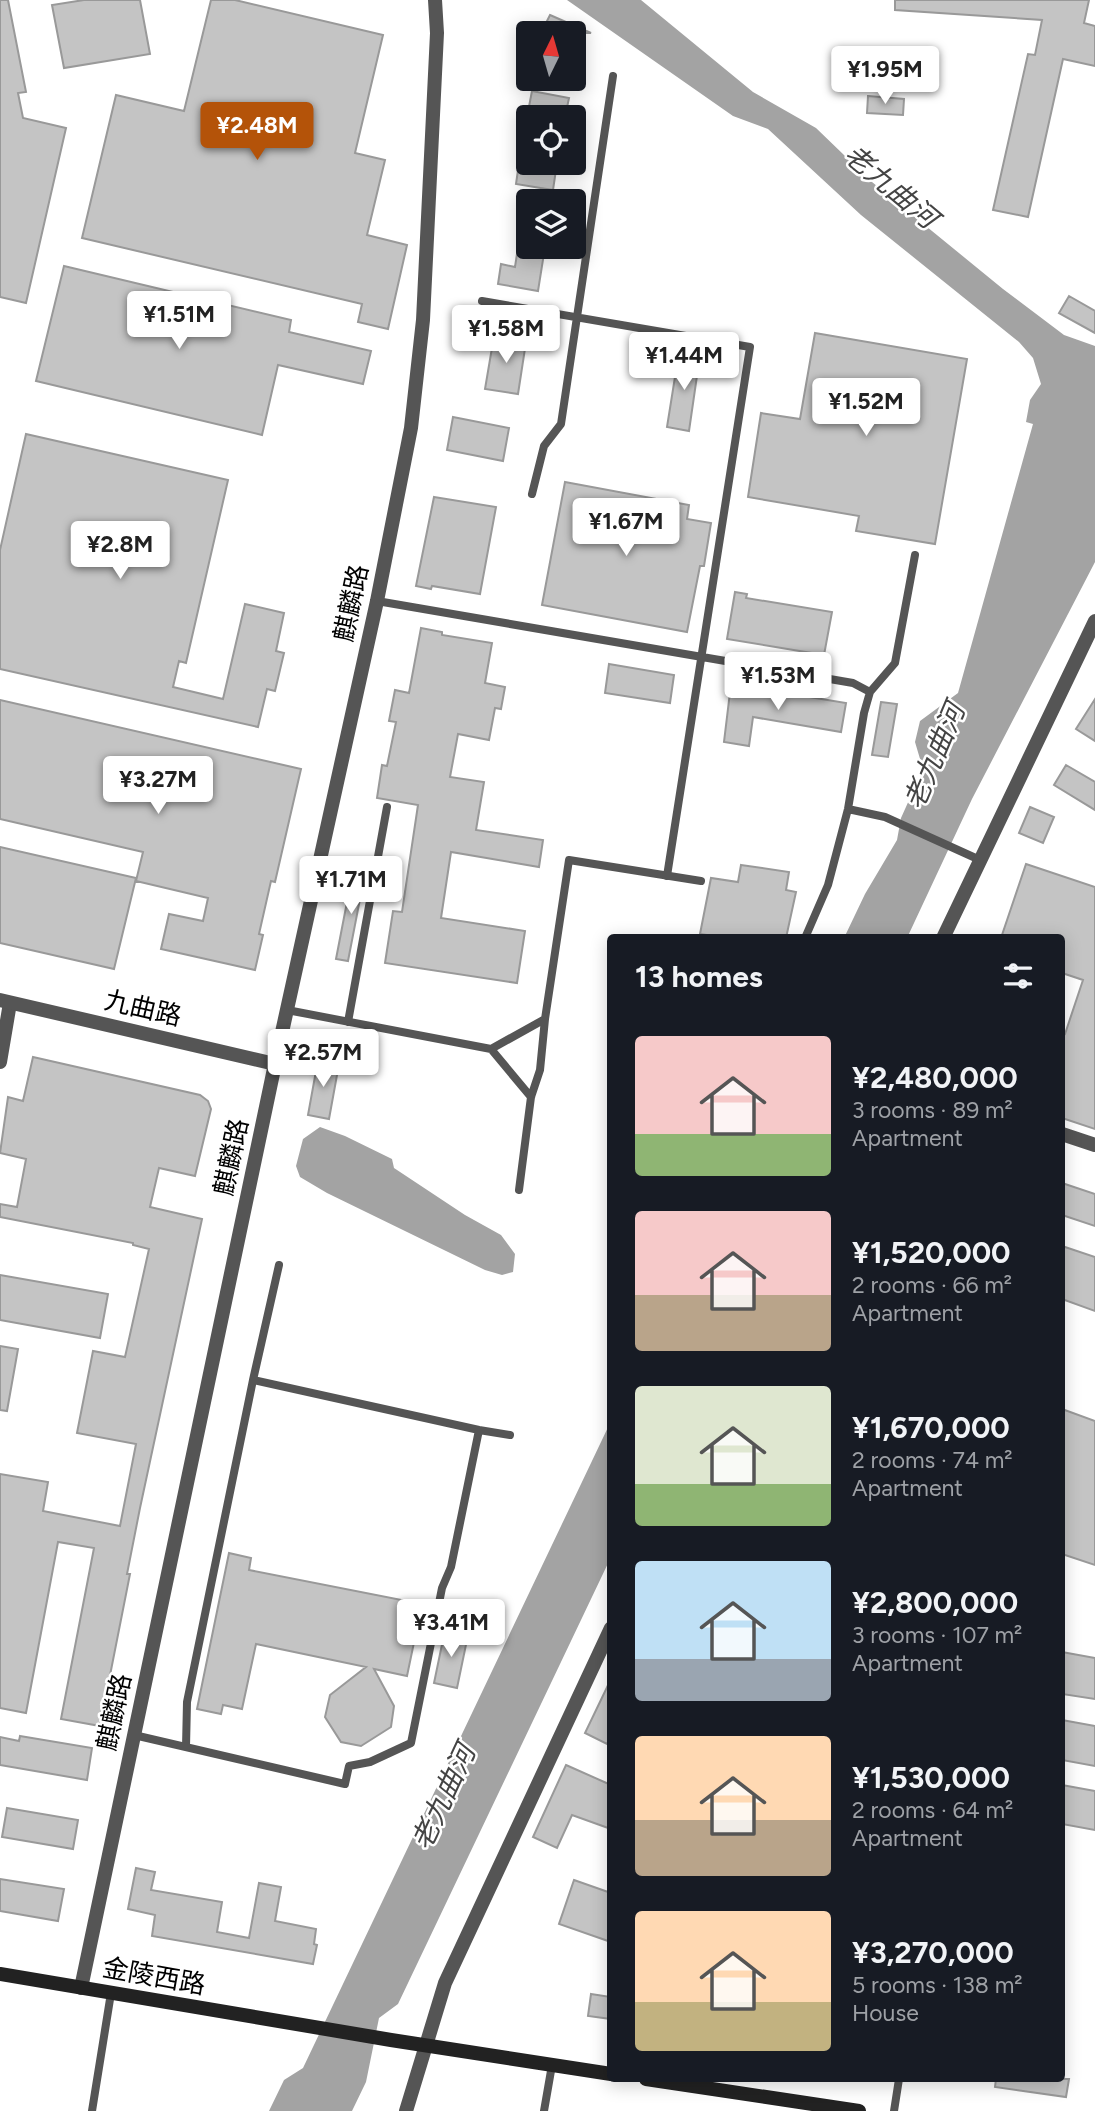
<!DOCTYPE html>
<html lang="en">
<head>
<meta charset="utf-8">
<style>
  body { margin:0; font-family:Figtree,"Noto Sans SC",sans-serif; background:#20242c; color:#f1f3f6; height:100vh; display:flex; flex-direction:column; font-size:26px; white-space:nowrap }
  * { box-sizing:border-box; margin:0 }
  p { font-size:23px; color:#9ea1a6 }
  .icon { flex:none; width:38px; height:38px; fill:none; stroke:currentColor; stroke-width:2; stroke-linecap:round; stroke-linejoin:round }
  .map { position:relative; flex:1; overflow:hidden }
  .sheet { position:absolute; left:607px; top:934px; width:458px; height:1148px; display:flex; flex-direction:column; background:#171b24; border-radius:7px; box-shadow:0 4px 18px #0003 }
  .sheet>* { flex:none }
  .needle { width:46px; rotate:5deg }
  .controls { position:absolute; left:516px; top:21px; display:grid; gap:14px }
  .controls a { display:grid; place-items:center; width:70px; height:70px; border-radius:7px; background:#171b24; box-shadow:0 4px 18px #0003; font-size:35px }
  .price { position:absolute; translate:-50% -60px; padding:0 16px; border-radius:7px; background:#fff; color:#222; font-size:23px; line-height:46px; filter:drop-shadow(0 2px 4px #0008) }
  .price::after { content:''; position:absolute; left:50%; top:42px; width:21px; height:16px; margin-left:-10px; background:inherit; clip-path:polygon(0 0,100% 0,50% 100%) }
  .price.on { background:#b45309; color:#fff }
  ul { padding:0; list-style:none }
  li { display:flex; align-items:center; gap:21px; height:175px; padding:0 28px }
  li span { display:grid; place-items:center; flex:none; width:196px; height:140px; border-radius:7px; color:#555 }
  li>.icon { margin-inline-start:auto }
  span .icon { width:84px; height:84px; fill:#fffc; stroke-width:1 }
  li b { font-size:30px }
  h2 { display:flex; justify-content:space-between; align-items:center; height:84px; padding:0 28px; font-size:30px }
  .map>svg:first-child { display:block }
  .water { fill:#a3a3a3 }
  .building { fill:#c4c4c4; stroke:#999; stroke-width:2 }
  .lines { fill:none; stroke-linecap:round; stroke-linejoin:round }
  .service { stroke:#555; stroke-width:8 }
  .minor { stroke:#555; stroke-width:14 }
  .tertiary { stroke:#555; stroke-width:14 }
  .secondary { stroke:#222; stroke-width:14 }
  .labels { text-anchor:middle; stroke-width:5; stroke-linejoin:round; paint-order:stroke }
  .street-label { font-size:26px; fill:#000; stroke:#fff }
  .water-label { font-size:28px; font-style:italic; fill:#444; stroke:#fff }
</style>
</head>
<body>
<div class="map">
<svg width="1095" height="2111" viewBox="0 0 1095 2111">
  <rect width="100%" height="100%" fill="#fff"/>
  <!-- water -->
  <path class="water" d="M 567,0 L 641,0 L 753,92 L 816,128 L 872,182 L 1003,289 L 1064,335 L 1095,346 L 1095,562 L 972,799 L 907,938 L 844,938 L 865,894 L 897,840 L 901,818 L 923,769 L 915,742 L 920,721 L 958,693 L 1033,424 L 1026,422 L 1030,400 L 1041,384 L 1033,358 L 1019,342 L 861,215 L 768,129 L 733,116 Z
    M 320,1127 L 345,1136 L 392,1159 L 394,1168 L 465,1215 L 501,1235 L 515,1254 L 513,1272 L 502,1275 L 485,1270 L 327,1193 L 300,1177 L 296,1166 L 303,1139 Z
    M 611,1421 L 611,1557 L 398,2004 L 379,2018 L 366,2082 L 352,2111 L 269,2111 L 284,2080 L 303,2068 Z"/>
  <!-- building -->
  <path class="building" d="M 0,0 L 8,0 L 26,92 L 18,93 L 23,118 L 66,128 L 26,303 L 0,297 Z
    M 84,0 L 140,0 L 150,54 L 64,68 L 52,5 Z
    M 211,0 L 235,0 L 383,35 L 355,153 L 385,160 L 367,235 L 407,245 L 388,329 L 358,322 L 362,304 L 82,238 L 116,95 L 184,111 Z
    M 895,0 L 1089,0 L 1084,23 L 1095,26 L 1095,66 L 1063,59 L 1028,217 L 993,210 L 1028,54 L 1035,55 L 1042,20 L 895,10 Z
    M 550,15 L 591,33 L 541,33 Z
    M 532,91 L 569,98 L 565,117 L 527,117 Z
    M 868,96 L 904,99 L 903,115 L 867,113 Z
    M 519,163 L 557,163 L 553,190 L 516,184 Z
    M 518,247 L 545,247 L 538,291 L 498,284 L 501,264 L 515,267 Z
    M 64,266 L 291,320 L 289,332 L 371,351 L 363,384 L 278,365 L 262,435 L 36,381 Z
    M 1069,296 L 1095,311 L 1095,333 L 1059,313 Z
    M 815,333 L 967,359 L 935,544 L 856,531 L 859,516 L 748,497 L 761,413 L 800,419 Z
    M 494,336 L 526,342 L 518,394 L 485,389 Z
    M 679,352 L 700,355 L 689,431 L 667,427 Z
    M 453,417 L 509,428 L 503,461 L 447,450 Z
    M 26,434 L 228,480 L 186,663 L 179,661 L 173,687 L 223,699 L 245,604 L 284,613 L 276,651 L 284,653 L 275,691 L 267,689 L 258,727 L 0,669 L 0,550 Z
    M 565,482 L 689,505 L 687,519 L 711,523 L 704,566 L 700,566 L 687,632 L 542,605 Z
    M 434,497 L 496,507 L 480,594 L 432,586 L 431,589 L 416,586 Z
    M 735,592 L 747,594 L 746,598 L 832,612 L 824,655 L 727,639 Z
    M 421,628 L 442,632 L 442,635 L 492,643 L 485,683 L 505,687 L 501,709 L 495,708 L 489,740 L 458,734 L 450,777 L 484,782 L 476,830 L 543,840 L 539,867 L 451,852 L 441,918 L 525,931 L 517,983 L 385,963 L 393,911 L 402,912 L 418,805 L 377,798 L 382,765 L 387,766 L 396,722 L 389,721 L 395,690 L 409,693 Z
    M 609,664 L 674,675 L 670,703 L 605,693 Z
    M 731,684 L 846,703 L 841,732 L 753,717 L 749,746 L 724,742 Z
    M 1095,699 L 1095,741 L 1076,729 Z
    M 0,700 L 301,769 L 275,882 L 271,881 L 259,934 L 263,935 L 255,970 L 161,949 L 169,914 L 203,921 L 208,898 L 136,881 L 143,852 L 0,819 Z
    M 881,702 L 897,704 L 888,757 L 872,755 Z
    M 1066,765 L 1095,782 L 1095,810 L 1054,785 Z
    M 1030,807 L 1054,817 L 1043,843 L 1019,833 Z
    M 0,847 L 136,878 L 114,969 L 0,943 Z
    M 1026,864 L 1095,887 L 1095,1129 L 1062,1118 L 1062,1033 L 1065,1034 L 1083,980 L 1062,973 L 1062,938 L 1001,938 Z
    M 741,865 L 789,872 L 786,890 L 796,892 L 786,938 L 727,938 L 700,934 L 711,878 L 738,882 Z
    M 353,871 L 365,873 L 348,961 L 336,959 Z
    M 33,1057 L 200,1095 L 208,1101 L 211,1109 L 195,1176 L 159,1168 L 150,1207 L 202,1219 L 140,1508 L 127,1574 L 130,1574 L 100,1726 L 61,1719 L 94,1548 L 58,1542 L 26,1713 L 0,1708 L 0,1474 L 48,1482 L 43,1511 L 120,1526 L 136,1444 L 77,1433 L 93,1351 L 125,1357 L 149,1249 L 133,1245 L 133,1243 L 0,1217 L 0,1204 L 17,1207 L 26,1159 L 0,1153 L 8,1097 L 23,1101 Z
    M 318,1060 L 339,1064 L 329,1119 L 308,1115 Z
    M 1062,1183 L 1095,1194 L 1095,1226 L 1062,1215 Z
    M 1062,1246 L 1095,1257 L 1095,1311 L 1062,1299 Z
    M 0,1275 L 108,1294 L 100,1338 L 0,1320 Z
    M 0,1346 L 18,1349 L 7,1411 L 0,1410 Z
    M 1062,1409 L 1095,1421 L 1095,1565 L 1062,1554 Z
    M 229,1553 L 251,1558 L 249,1570 L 422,1604 L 407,1676 L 374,1669 L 394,1706 L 391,1727 L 361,1746 L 341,1742 L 325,1717 L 330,1695 L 366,1667 L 256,1644 L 242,1709 L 223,1705 L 221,1714 L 197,1709 Z
    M 445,1630 L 468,1635 L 457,1688 L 434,1683 Z
    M 1062,1652 L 1095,1658 L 1095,1699 L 1062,1694 Z
    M 611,1679 L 611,1737 L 607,1744 L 585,1733 Z
    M 1062,1720 L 1095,1726 L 1095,1766 L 1062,1760 Z
    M 20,1736 L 92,1748 L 87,1780 L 0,1765 L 0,1737 L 19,1741 Z
    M 566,1765 L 611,1785 L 611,1829 L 572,1815 L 557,1848 L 533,1837 Z
    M 1062,1785 L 1095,1791 L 1095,1830 L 1062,1824 Z
    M 7,1808 L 78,1820 L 73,1849 L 2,1837 Z
    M 136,1868 L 155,1872 L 151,1890 L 222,1902 L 217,1932 L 249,1938 L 259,1883 L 281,1887 L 275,1921 L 316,1929 L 314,1944 L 317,1945 L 313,1964 L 152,1936 L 155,1915 L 128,1909 Z
    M 0,1879 L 64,1889 L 58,1921 L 0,1911 Z
    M 574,1880 L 611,1893 L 611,1942 L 559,1924 Z
    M 591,1994 L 611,1997 L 611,2019 L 588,2016 Z
    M 996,2079 L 1069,2079 L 1066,2097 L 995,2087 Z"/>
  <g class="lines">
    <!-- service -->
    <path class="service" d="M 482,301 L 750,347 L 667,876
      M 532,494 L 544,446 L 561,424 L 613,76
      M 377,601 L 853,683 L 870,692 L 895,663 L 915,555
      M 848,809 L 885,817 L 980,860
      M 805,938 L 828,885 L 848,809 L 864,713 L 870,692
      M 287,1010 L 491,1049 L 545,1019 L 569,860 L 701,881
      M 348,1022 L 387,807
      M 491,1049 L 531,1097
      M 519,1190 L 531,1097 L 540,1070 L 545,1019
      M 253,1380 L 279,1265
      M 134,1735 L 345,1784 L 349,1766 L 370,1762 L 411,1743 L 442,1588 L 451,1567 L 479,1430
      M 186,1747 L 187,1702 L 253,1380 L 479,1430 L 510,1435
      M 92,2111 L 111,1993
      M 544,2111 L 552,2065
      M 894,2111 L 899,2079"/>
    <!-- minor -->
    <path class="minor" d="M 943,938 L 1095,621
      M 0,1062 L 10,1003
      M 1062,1134 L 1095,1145
      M 406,2111 L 445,1983 L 611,1628"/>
    <!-- tertiary -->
    <path class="tertiary" d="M 0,1000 L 275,1064
      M 81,1988 L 275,1064 L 377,601 L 411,428 L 423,320 L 437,33 L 435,0"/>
    <!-- secondary -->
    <path class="secondary" d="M 0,1974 L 391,2040 L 611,2074
      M 646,2079 L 859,2111"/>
  </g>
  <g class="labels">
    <!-- street labels -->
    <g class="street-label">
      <text transform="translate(351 603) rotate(-78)" y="9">麒麟路</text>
      <text transform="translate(143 1008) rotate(13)" y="9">九曲路</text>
      <text transform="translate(231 1157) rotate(-78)" y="9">麒麟路</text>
      <text transform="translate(114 1712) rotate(-78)" y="9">麒麟路</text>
      <text transform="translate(154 1976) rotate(10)" y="9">金陵西路</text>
    </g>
    <!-- water labels -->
    <g class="water-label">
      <text transform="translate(891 186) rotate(40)" y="10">老九曲河</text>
      <text transform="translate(934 756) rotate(-67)" y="10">老九曲河</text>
      <text transform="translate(443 1797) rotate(-65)" y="10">老九曲河</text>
    </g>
  </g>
</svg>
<div class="controls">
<a><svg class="needle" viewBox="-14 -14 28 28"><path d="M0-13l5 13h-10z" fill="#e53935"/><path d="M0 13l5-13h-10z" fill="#9ea1a6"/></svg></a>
<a><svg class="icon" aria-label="locate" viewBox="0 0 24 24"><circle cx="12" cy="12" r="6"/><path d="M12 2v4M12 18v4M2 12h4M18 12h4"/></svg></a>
<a><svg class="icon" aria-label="layers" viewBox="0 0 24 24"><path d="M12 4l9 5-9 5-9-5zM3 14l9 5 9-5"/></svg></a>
</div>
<b class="price" style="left:885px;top:106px">¥1.95M</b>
<b class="price on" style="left:257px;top:162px">¥2.48M</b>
<b class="price" style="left:179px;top:351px">¥1.51M</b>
<b class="price" style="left:506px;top:365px">¥1.58M</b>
<b class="price" style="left:684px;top:392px">¥1.44M</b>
<b class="price" style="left:866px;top:438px">¥1.52M</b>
<b class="price" style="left:626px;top:558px">¥1.67M</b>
<b class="price" style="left:120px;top:581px">¥2.8M</b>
<b class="price" style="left:778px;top:712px">¥1.53M</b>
<b class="price" style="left:158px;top:816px">¥3.27M</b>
<b class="price" style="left:351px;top:916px">¥1.71M</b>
<b class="price" style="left:323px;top:1089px">¥2.57M</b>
<b class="price" style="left:451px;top:1659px">¥3.41M</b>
<section class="sheet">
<h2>13 homes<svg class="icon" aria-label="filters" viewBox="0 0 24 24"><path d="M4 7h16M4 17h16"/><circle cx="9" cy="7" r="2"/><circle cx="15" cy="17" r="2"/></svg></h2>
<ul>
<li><span style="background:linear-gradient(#f6c9c9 70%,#8fb573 0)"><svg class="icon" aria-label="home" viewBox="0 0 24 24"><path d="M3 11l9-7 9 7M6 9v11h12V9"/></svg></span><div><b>¥2,480,000</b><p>3 rooms · 89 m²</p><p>Apartment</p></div></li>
<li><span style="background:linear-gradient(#f6c9c9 60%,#b9a48a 0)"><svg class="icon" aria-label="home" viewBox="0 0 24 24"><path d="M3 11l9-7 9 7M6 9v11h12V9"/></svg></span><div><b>¥1,520,000</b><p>2 rooms · 66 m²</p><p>Apartment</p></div></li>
<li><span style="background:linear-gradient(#dfe7d0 70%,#8fb573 0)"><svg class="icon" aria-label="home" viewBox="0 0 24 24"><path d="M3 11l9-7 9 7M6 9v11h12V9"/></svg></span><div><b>¥1,670,000</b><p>2 rooms · 74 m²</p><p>Apartment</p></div></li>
<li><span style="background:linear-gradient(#bfe0f5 70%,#9aa5b1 0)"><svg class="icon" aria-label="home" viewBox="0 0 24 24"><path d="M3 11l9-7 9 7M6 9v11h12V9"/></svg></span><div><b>¥2,800,000</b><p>3 rooms · 107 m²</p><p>Apartment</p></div></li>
<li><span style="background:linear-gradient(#ffd9b3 60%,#b9a48a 0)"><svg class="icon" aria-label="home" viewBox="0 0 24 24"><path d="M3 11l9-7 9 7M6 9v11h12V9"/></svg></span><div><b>¥1,530,000</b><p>2 rooms · 64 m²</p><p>Apartment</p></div></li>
<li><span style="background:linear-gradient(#ffd9b3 65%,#c2b280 0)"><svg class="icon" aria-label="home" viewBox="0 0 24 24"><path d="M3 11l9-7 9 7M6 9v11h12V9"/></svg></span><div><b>¥3,270,000</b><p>5 rooms · 138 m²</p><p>House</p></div></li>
</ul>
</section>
</div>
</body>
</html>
